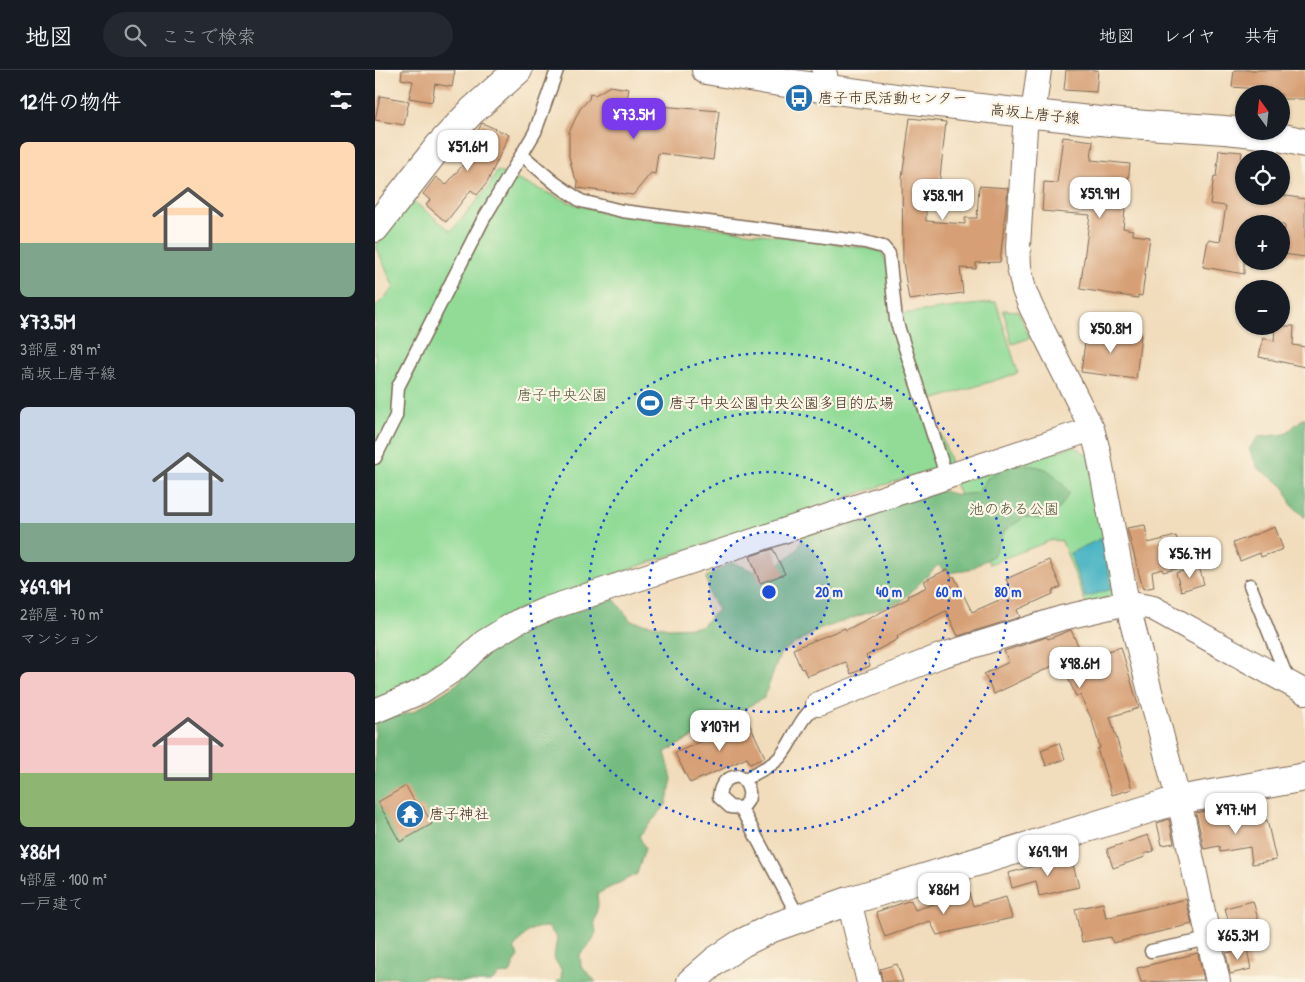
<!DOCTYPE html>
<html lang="ja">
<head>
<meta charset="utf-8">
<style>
  body { margin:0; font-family:"Patrick Hand","Klee One",sans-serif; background:#242831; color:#f1f3f6; height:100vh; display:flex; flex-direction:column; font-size:19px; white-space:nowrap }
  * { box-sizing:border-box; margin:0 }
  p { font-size:16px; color:#9ea1a6 }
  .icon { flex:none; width:28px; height:28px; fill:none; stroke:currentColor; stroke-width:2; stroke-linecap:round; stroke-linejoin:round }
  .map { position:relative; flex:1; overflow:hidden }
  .side { display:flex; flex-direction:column; background:#171b24; width:375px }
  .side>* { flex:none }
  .needle { width:32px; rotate:345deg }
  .fabs { position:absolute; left:860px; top:15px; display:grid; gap:10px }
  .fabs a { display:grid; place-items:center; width:55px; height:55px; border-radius:50%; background:#171b24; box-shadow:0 1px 4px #0004; font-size:25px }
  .price { position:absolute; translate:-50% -42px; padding:0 11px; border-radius:10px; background:#fff; color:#222; font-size:16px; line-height:32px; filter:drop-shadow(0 1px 2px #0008) }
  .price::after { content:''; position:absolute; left:50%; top:30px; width:15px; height:11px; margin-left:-8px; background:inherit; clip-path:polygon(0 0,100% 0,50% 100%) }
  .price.on { background:#7c3aed; color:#fff }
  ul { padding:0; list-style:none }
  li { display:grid; align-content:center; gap:10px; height:265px; padding:0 20px }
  li span { display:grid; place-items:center; height:155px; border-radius:8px; color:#555 }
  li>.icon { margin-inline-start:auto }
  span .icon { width:90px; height:90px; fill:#fffc; stroke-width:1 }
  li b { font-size:21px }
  h2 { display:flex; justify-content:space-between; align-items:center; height:60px; padding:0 20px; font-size:21px }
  header { display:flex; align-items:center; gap:30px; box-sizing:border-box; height:70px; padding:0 25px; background:#171b24; border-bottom:1px solid #363941 }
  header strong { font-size:24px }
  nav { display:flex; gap:28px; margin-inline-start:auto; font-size:18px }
  .search { width:350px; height:45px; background:#242831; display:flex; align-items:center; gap:12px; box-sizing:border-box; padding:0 18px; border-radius:28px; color:#9ea1a6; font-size:19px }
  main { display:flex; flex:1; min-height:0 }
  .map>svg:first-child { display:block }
  .green { fill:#91db97; stroke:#66825a }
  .forest { fill:#74bb80; stroke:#58724f }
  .water { fill:#45b2c2; stroke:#406e70 }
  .building { fill:#d69f74 }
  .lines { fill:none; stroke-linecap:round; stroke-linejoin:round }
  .lane-casing { stroke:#7b6855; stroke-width:15 }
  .street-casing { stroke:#7b6855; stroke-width:26 }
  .secondary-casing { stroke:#7b6855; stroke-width:30 }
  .lane { stroke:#fff; stroke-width:12 }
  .street { stroke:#fff; stroke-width:24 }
  .secondary { stroke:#fff; stroke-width:28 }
  .ring { fill:none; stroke:#1d4ed8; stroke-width:2.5; stroke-dasharray:2.5 5 }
  .labels { text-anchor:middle; stroke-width:4.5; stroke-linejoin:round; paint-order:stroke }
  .poi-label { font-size:15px; fill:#3b2a1e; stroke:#fcf5e5; text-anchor:start }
  .street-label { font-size:15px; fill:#3b2a1e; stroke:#fcf5e5 }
  .park-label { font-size:15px; fill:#50563c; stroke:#fcf5e5 }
  .centre { fill:#1d4ed8; stroke:#fcf5e5; stroke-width:2.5 }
  .ring-label { font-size:15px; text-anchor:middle; font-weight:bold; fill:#1d4ed8; stroke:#fcf5e5; stroke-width:4.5; stroke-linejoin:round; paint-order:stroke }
</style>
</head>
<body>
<header>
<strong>地図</strong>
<div class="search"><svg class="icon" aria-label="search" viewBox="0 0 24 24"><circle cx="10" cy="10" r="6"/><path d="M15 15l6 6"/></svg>ここで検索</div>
<nav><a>地図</a><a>レイヤ</a><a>共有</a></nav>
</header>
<main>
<section class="side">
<h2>12件の物件<svg class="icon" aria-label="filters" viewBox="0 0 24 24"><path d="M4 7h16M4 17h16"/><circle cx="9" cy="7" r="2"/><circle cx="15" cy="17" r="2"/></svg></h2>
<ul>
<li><span style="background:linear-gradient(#ffd9b3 65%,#7fa58c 0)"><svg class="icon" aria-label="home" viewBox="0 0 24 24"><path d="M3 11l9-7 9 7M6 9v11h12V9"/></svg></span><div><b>¥73.5M</b><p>3部屋 · 89 m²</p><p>高坂上唐子線</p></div></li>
<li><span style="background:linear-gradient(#c9d6e8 75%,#7fa58c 0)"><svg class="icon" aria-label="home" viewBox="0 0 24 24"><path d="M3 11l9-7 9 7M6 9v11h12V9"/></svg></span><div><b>¥69.9M</b><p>2部屋 · 70 m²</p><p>マンション</p></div></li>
<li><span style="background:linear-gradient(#f6c9c9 65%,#8fb573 0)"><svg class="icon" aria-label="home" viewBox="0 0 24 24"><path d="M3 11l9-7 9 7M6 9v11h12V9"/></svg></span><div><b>¥86M</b><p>4部屋 · 100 m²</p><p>一戸建て</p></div></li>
</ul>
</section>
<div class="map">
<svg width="930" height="912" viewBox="0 0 930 912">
  <rect width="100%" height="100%" fill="#fcf5e5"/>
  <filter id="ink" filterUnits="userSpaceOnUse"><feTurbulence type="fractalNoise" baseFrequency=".02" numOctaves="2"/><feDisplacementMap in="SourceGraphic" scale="10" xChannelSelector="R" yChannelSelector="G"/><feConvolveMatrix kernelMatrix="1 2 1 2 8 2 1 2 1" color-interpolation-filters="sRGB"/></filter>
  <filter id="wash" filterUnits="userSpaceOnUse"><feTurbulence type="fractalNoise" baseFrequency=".0096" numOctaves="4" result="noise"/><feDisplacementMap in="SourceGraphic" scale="20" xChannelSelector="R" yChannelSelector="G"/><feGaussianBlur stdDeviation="1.12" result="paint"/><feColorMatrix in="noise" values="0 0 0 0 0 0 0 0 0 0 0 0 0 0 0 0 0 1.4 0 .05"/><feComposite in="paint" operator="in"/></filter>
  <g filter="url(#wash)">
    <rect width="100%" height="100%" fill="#f1dcbb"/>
    <!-- green -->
    <path class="green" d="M 122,101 L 194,132 L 229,143 L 492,178 L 506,182 L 514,196 L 516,245 L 621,232 L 643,303 L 554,331 L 576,393 L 239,504 L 139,541 L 45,614 L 0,630 L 0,237 L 19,218 L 1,176 L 38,131 L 76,161 L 113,118 Z
      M 628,240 L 643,241 L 655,268 L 637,274 Z
      M 698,376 L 713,385 L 741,525 L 711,534 L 687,471 L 677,470 L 614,494 L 580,413 Z"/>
    <!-- forest -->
    <path class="forest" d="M 930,347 L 930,448 L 916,434 L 909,416 L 883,398 L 874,379 L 883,367 L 910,364 Z
      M 636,394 C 669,396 675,396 694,423 C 681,445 676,453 650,447 L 630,460 L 618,486 L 594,500 L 572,503 L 563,495 L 527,531 L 443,560 L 406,582 L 389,628 L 290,682 L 297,709 L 291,735 L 264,766 L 270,778 L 262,804 L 222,824 L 223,835 L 219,852 L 221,862 L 216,873 L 205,885 L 206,896 L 221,912 L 182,912 L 186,908 L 187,901 L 179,888 L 182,868 L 173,857 C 153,857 151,863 139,878 L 143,886 L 135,903 L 124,905 L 116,912 C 104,912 92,912 80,912 C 59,910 62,900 38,912 L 18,906 L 0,912 L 0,651 L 38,642 L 82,614 L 123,565 L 239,529 L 256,551 L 294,558 L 325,557 L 343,540 L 335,526 L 331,507 L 357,492 L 390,506 L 423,479 L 428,465 L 558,418 L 582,425 L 602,423 L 613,407 Z"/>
    <!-- water -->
    <path class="water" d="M 727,468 L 737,519 L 710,527 L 695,483 Z"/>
    <g id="blocks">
      <!-- building -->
      <path class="building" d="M 27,0 L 80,0 L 77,17 L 60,14 L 57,32 L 34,28 L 38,11 L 26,9 Z
        M 691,0 L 723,0 L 721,22 L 689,20 Z
        M 859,0 L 930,0 L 930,29 L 906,29 L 906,24 L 895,23 L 895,20 L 857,17 Z
        M 235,16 L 254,19 L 252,29 L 274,32 L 273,35 L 344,41 L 338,90 L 283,83 L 280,104 L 276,103 L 258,125 L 202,118 L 203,113 L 198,103 L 194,86 L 194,62 L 205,39 L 214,29 L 215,24 L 220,25 Z
        M 5,26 L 34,31 L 29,55 L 0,50 Z
        M 535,48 L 571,52 L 564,116 L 551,115 L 551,151 L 590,154 L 590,148 L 602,148 L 604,116 L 633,118 L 625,192 L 601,193 L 601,199 L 585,198 L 588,223 L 534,230 L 528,192 L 527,108 Z
        M 107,53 L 134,65 L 112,113 L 102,125 L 96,120 L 71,152 L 51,135 L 55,130 L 48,124 L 61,107 L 71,115 L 91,91 L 81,81 L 91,70 L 96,75 Z
        M 688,67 L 718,71 L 716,90 L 755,94 L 748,158 L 758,160 L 758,165 L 775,167 L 767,226 L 763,225 L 763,228 L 705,219 L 715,145 L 667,141 L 669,112 L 682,113 Z
        M 844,80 L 867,82 L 864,108 L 869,109 L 869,126 L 906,125 L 930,129 L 930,187 L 908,184 L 910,156 L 906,154 L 869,154 L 869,204 L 828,197 L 833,170 L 845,172 L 851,136 L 835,134 L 839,106 L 841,107 Z
        M 900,256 L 919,256 L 918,275 L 930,277 L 930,297 L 884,287 L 888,268 L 899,271 Z
        M 712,258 L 766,265 L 761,309 L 706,302 Z
        M 770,455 L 773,473 L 801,466 L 809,497 L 788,502 L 787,499 L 777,502 L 779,517 L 768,519 L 752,458 Z
        M 900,457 L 908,479 L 886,487 L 885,483 L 865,491 L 858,473 Z
        M 398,479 L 410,504 L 385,513 L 375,486 Z
        M 674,490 L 686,517 L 677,521 L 678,524 L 642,540 L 645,547 L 583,566 L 571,541 L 532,560 L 522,566 L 523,569 L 491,586 L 495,596 L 476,604 L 471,592 L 432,606 L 428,598 L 426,599 L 418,579 L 470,558 L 471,560 L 534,528 L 533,526 L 552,517 L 549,511 L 573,499 L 577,508 L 579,506 L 597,542 L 638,524 L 631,509 Z
        M 824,497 L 829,514 L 806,521 L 801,503 Z
        M 696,560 L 706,582 L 714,580 L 714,583 L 727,579 L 727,583 L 746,577 L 764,638 L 735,647 L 757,719 L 737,725 L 722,679 L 725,678 L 717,650 L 705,625 L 701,626 L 686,592 L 619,624 L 609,604 L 634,592 L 629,581 L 672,567 L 673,569 Z
        M 373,651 L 390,687 L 375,694 L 372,688 L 315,713 L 300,683 Z
        M 684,673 L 690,689 L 671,696 L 666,680 Z
        M 31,716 L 43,738 L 47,736 L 57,754 L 25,772 L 3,732 Z
        M 850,737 L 851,744 L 859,742 L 862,755 L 892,750 L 901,790 L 877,794 L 875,777 L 845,782 L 844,776 L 829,779 L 821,743 Z
        M 794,749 L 799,773 L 787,775 L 782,753 Z
        M 773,765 L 779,781 L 769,784 L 770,787 L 738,798 L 732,779 Z
        M 696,787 L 704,817 L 664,826 L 661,811 L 637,818 L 633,803 Z
        M 594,823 L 598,836 L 631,827 L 637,848 L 562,865 L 555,851 L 510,867 L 501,842 L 536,830 L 540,840 Z
        M 811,829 L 817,854 L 738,873 L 736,867 L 707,872 L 700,839 L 728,833 L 731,848 Z
        M 878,831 L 886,860 L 858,867 L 850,838 Z
        M 872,879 L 876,899 L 855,904 L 851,883 Z
        M 823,883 L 829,910 L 766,912 L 762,898 Z
        M 522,894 L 528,912 L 507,912 L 505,899 Z"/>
    </g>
  </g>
  <g filter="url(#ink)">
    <use href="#blocks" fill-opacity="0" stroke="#7b6855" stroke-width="1"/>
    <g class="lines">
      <defs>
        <path id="lane" d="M 147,85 L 180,113 L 206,131 L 247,141 L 490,172 L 508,177 L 514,184 L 521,250 L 572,408
          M 0,388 L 21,346 L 23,317 L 108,150 L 160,62 L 182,0
          M 875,515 L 909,600 L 915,610
          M 369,711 C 380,701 396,698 405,687 C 421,668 421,651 443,634
          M 366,738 C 379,729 375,716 365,706 C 351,707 345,714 344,727 L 355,737 L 366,738 L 424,848
          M 776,881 L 834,869"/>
        <path id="street" d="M 449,0 L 453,19
          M 664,0 L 660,30 L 650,58 L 643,177 L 644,197 L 649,220 L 656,237 L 717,359 L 723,381 L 752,533 L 808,748 L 843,912
          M 443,634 L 565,586 L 687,548 L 752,533 L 778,538 L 930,622
          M 0,641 L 45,622 L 80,599 L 109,572 L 142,552 L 172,539 L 717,359
          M 474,831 L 494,912"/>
        <path id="secondary" d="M 331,0 C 465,23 600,38 735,52 C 799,59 867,56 930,73
          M 0,158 L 64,76 L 97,41 L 143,0
          M 316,912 L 340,891 L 367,873 L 397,858 L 474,831 L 803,730 L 930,707"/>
      </defs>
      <!-- lane casing -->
      <use href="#lane" class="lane-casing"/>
      <!-- street casing -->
      <use href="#street" class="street-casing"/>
      <!-- secondary casing -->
      <use href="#secondary" class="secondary-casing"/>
      <!-- lane -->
      <use href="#lane" class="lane"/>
      <!-- street -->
      <use href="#street" class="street"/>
      <!-- secondary -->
      <use href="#secondary" class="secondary"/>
    </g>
  </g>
  <!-- distance rings -->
  <circle cx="394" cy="522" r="60" fill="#1d4ed8" fill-opacity=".12"/>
  <g class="ring">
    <circle cx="394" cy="522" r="60"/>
    <circle cx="394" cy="522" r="120"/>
    <circle cx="394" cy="522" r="180"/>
    <circle cx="394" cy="522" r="239"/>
  </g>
  <!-- icons -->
  <defs>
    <symbol id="bus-disc" viewBox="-11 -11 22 22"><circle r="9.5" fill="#1f6fb2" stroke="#fcf5e5"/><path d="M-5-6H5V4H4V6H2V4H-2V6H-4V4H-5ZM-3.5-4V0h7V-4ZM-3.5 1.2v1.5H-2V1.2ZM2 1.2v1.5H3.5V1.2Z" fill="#fff"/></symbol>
    <symbol id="stadium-disc" viewBox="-11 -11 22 22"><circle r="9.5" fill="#1f6fb2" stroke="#fcf5e5"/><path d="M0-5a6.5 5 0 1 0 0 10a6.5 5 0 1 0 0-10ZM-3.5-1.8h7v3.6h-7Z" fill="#fff"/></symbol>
    <symbol id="temple-disc" viewBox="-11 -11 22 22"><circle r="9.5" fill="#1f6fb2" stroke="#fcf5e5"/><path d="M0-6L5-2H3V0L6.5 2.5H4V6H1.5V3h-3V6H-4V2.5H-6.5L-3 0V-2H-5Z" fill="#fff"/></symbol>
  </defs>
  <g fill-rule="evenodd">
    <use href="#bus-disc" x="408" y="12" width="32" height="32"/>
    <use href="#stadium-disc" x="259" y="317" width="32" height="32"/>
    <use href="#temple-disc" x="19" y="728" width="32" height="32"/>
  </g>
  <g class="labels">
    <!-- poi labels -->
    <g class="poi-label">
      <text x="443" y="33">唐子市民活動センター</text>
      <text x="294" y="338">唐子中央公園中央公園多目的広場</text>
      <text x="54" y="749">唐子神社</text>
    </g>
    <!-- street labels -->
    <g class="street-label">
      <text transform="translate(660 44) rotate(6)" y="5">高坂上唐子線</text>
    </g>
    <!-- park labels -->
    <g class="park-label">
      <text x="187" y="330">唐子中央公園</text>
      <text x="639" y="444">池のある公園</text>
    </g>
  </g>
  <circle cx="394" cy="522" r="8" class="centre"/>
  <g class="ring-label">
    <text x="454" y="527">20 m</text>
    <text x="514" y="527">40 m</text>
    <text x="574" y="527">60 m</text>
    <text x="633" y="527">80 m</text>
  </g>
</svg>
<div class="fabs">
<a><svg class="needle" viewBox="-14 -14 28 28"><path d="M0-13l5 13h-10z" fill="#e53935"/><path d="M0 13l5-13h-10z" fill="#9ea1a6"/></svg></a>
<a><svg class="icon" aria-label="locate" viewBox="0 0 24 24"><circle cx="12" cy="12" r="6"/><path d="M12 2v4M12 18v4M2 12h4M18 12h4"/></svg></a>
<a>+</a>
<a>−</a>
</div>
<b class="price on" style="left:259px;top:70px">¥73.5M</b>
<b class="price" style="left:93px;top:102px">¥51.6M</b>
<b class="price" style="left:725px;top:149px">¥59.9M</b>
<b class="price" style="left:568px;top:151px">¥58.9M</b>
<b class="price" style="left:736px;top:284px">¥50.8M</b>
<b class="price" style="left:815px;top:509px">¥56.7M</b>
<b class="price" style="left:705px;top:619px">¥98.6M</b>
<b class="price" style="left:345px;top:682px">¥107M</b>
<b class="price" style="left:861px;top:765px">¥97.4M</b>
<b class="price" style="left:673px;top:807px">¥69.9M</b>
<b class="price" style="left:569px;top:845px">¥86M</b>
<b class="price" style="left:863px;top:891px">¥65.3M</b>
</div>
</main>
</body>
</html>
